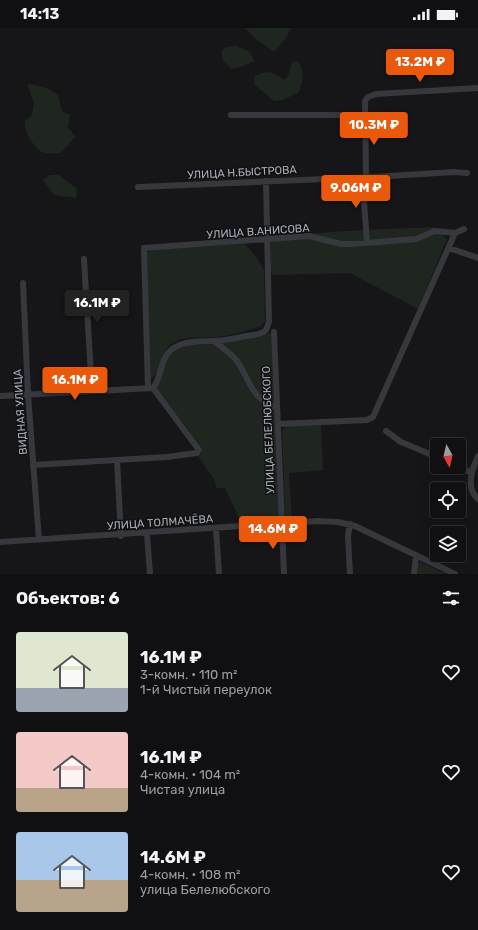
<!DOCTYPE html>
<html lang="ru">
<head>
<meta charset="utf-8">
<style>
  body { margin:0; font-family:Rubik,sans-serif; background:#1e1e20; color:#f1f3f6; height:100vh; display:flex; flex-direction:column; font-size:15px; white-space:nowrap }
  * { box-sizing:border-box; margin:0 }
  p { font-size:13px; color:#9c9d9f }
  .icon { flex:none; width:22px; height:22px; fill:none; stroke:currentColor; stroke-width:2; stroke-linecap:round; stroke-linejoin:round }
  .map { position:relative; height:546px; overflow:hidden }
  .sheet { display:flex; flex-direction:column; background:#101012; flex:1 }
  .sheet>* { flex:none }
  .needle { width:26px; rotate:172deg }
  .tools { position:absolute; left:430px; top:410px; display:grid; gap:8px }
  .tools a { display:grid; place-items:center; width:36px; height:36px; border-radius:4px; background:#101012; box-shadow:0 4px 16px #0002,0 0 0 1px #303032; font-size:20px }
  .price { position:absolute; translate:-50% -34px; padding:0 9px; border-radius:4px; background:#ea580c; color:#fff; font-size:13px; line-height:26px; filter:drop-shadow(0 1px 2px #0008) }
  .price::after { content:''; position:absolute; left:50%; top:24px; width:12px; height:9px; margin-left:-6px; background:inherit; clip-path:polygon(0 0,100% 0,50% 100%) }
  .price.active { background:#222; color:#fff }
  ul { padding:0; list-style:none }
  li { display:flex; align-items:center; gap:12px; height:100px; padding:0 16px }
  li span { display:grid; place-items:center; flex:none; width:112px; height:80px; border-radius:4px; color:#555 }
  li>.icon { margin-inline-start:auto }
  span .icon { width:48px; height:48px; fill:#fffc; stroke-width:1 }
  li b { font-size:17px }
  h2 { display:flex; justify-content:space-between; align-items:center; height:48px; padding:0 16px; font-size:17px }
  .status { display:flex; justify-content:space-between; align-items:center; height:28px; padding:0 20px; background:#101012; direction:ltr }
  .status svg { height:11px; fill:currentColor }
  .map>svg:first-child { display:block }
  .green { fill:#1e261f }
  .lines { fill:none; stroke-linecap:round; stroke-linejoin:round }
  .minor { stroke:#37383d; stroke-width:6 }
  .labels { text-anchor:middle; stroke-width:3; stroke-linejoin:round; paint-order:stroke }
  .street-label { font-size:11px; fill:#a8adb8; stroke:#111113 }
</style>
</head>
<body>
<div class="status"><b>14:13</b><svg viewBox="0 0 49 12"><path d="M0 12V9h3v3zM5 12V6h3v6zM10 12V3h3v9zM15 12V0h3v12zM26 1h20v11H26zM47 4h2v5h-2z"/></svg></div>
<div class="map">
<svg width="478" height="546" viewBox="0 0 478 546">
  <rect width="100%" height="100%" fill="#161618"/>
  <!-- green -->
  <path class="green" d="M 245,0 L 291,0 L 286,10 L 274,24 L 254,10 Z
    M 236,18 L 250,24 L 254,33 L 244,38 L 231,41 L 223,32 L 221,23 L 226,19 Z
    M 292,34 L 298,34 C 305,44 303,53 299,64 L 283,72 L 274,73 L 254,56 L 255,48 C 267,41 274,45 284,52 L 288,48 Z
    M 29,56 L 47,60 L 58,67 L 62,83 L 70,87 L 68,99 L 75,109 L 61,125 C 56,125 50,126 45,125 C 35,123 23,102 25,93 L 32,87 L 34,75 L 28,59 Z
    M 50,147 L 59,147 L 77,161 L 76,170 L 54,167 L 43,152 Z
    M 434,199 L 447,211 L 418,281 L 350,245 L 272,247 L 270,240 L 271,215 C 286,202 407,201 434,199 Z
    M 245,216 L 256,229 L 264,242 L 265,293 L 262,298 C 247,302 232,307 217,309 C 201,311 182,306 169,318 C 161,326 160,346 152,350 L 150,349 L 147,225 L 151,222 Z
    M 269,305 L 271,306 L 279,489 L 275,491 L 241,494 L 225,460 L 216,460 L 215,453 L 198,428 L 202,426 C 202,420 198,415 194,410 L 192,410 L 188,401 L 155,359 L 168,328 L 180,320 L 190,316 L 210,317 Z
    M 321,396 L 323,442 L 289,445 L 292,492 L 285,487 L 282,404 L 283,401 L 288,398 Z
    M 420,534 L 446,546 L 417,546 L 416,538 Z"/>
  <g class="lines">
    <!-- minor -->
    <path class="minor" d="M 231,87 L 364,87
      M 138,159 L 373,149 L 454,144 L 467,145
      M 367,214 L 364,174 L 366,149 L 365,73 L 368,69 L 376,66 L 478,60
      M 449,220 L 478,230
      M 84,231 L 92,363
      M 23,255 L 28,366 L 39,512
      M 274,304 L 284,546
      M 214,313 C 222,320 234,327 239,336 C 253,359 250,368 277,380
      M 148,360 L 144,220 L 309,208 L 341,216 L 353,216 L 416,211 L 435,203 L 455,205 L 464,201
      M 0,368 L 153,360 C 162,349 160,331 171,322 C 184,312 198,314 213,313 C 224,313 235,310 246,308 C 253,307 261,307 266,302 L 269,294 L 266,153
      M 278,396 L 367,392 L 373,389 L 455,205
      M 386,403 L 401,414 L 437,429
      M 478,428 C 472,441 465,460 478,471
      M 117,432 L 121,508
      M 33,437 L 167,429 L 197,425 L 199,422 L 153,360
      M 459,439 L 472,445
      M 350,496 L 348,508 L 350,546
      M 216,500 L 219,546
      M 147,506 L 150,546
      M 0,514 L 318,493 L 338,494 L 355,498 L 455,546
      M 414,546 L 416,528"/>
  </g>
  <g class="labels">
    <!-- street labels -->
    <g class="street-label">
      <text transform="translate(242 144) rotate(-3)" y="4">УЛИЦА Н.БЫСТРОВА</text>
      <text transform="translate(258 203) rotate(-4)" y="4">УЛИЦА В.АНИСОВА</text>
      <text transform="translate(20 384) rotate(-94)" y="4">ВИДНАЯ УЛИЦА</text>
      <text transform="translate(268 402) rotate(-92)" y="4">УЛИЦА БЕЛЕЛЮБСКОГО</text>
      <text transform="translate(160 494) rotate(-4)" y="4">УЛИЦА ТОЛМАЧЁВА</text>
    </g>
  </g>
</svg>
<div class="tools">
<a><svg class="needle" viewBox="-14 -14 28 28"><path d="M0-13l5 13h-10z" fill="#e53935"/><path d="M0 13l5-13h-10z" fill="#9c9d9f"/></svg></a>
<a><svg class="icon" aria-label="locate" viewBox="0 0 24 24"><circle cx="12" cy="12" r="6"/><path d="M12 2v4M12 18v4M2 12h4M18 12h4"/></svg></a>
<a><svg class="icon" aria-label="layers" viewBox="0 0 24 24"><path d="M12 4l9 5-9 5-9-5zM3 14l9 5 9-5"/></svg></a>
</div>
<b class="price" style="left:420px;top:55px">13.2M ₽</b>
<b class="price" style="left:374px;top:118px">10.3M ₽</b>
<b class="price" style="left:356px;top:181px">9.06M ₽</b>
<b class="price active" style="left:97px;top:296px">16.1M ₽</b>
<b class="price" style="left:75px;top:373px">16.1M ₽</b>
<b class="price" style="left:273px;top:522px">14.6M ₽</b>
</div>
<section class="sheet">
<h2>Объектов: 6<svg class="icon" aria-label="filters" viewBox="0 0 24 24"><path d="M4 7h16M4 17h16"/><circle cx="9" cy="7" r="2"/><circle cx="15" cy="17" r="2"/></svg></h2>
<ul>
<li><span style="background:linear-gradient(#dfe7d0 70%,#9aa5b1 0)"><svg class="icon" aria-label="home" viewBox="0 0 24 24"><path d="M3 11l9-7 9 7M6 9v11h12V9"/></svg></span><div><b>16.1M ₽</b><p>3-комн. · 110 m²</p><p>1-й Чистый переулок</p></div><svg class="icon" aria-label="heart" viewBox="0 0 24 24"><path d="M12 20l-8-8c-3-5 5-10 8-4 3-6 11-1 8 4z"/></svg></li>
<li><span style="background:linear-gradient(#f6c9c9 70%,#b9a48a 0)"><svg class="icon" aria-label="home" viewBox="0 0 24 24"><path d="M3 11l9-7 9 7M6 9v11h12V9"/></svg></span><div><b>16.1M ₽</b><p>4-комн. · 104 m²</p><p>Чистая улица</p></div><svg class="icon" aria-label="heart" viewBox="0 0 24 24"><path d="M12 20l-8-8c-3-5 5-10 8-4 3-6 11-1 8 4z"/></svg></li>
<li><span style="background:linear-gradient(#a9c7e8 60%,#b9a48a 0)"><svg class="icon" aria-label="home" viewBox="0 0 24 24"><path d="M3 11l9-7 9 7M6 9v11h12V9"/></svg></span><div><b>14.6M ₽</b><p>4-комн. · 108 m²</p><p>улица Белелюбского</p></div><svg class="icon" aria-label="heart" viewBox="0 0 24 24"><path d="M12 20l-8-8c-3-5 5-10 8-4 3-6 11-1 8 4z"/></svg></li>
</ul>
</section>
</body>
</html>
